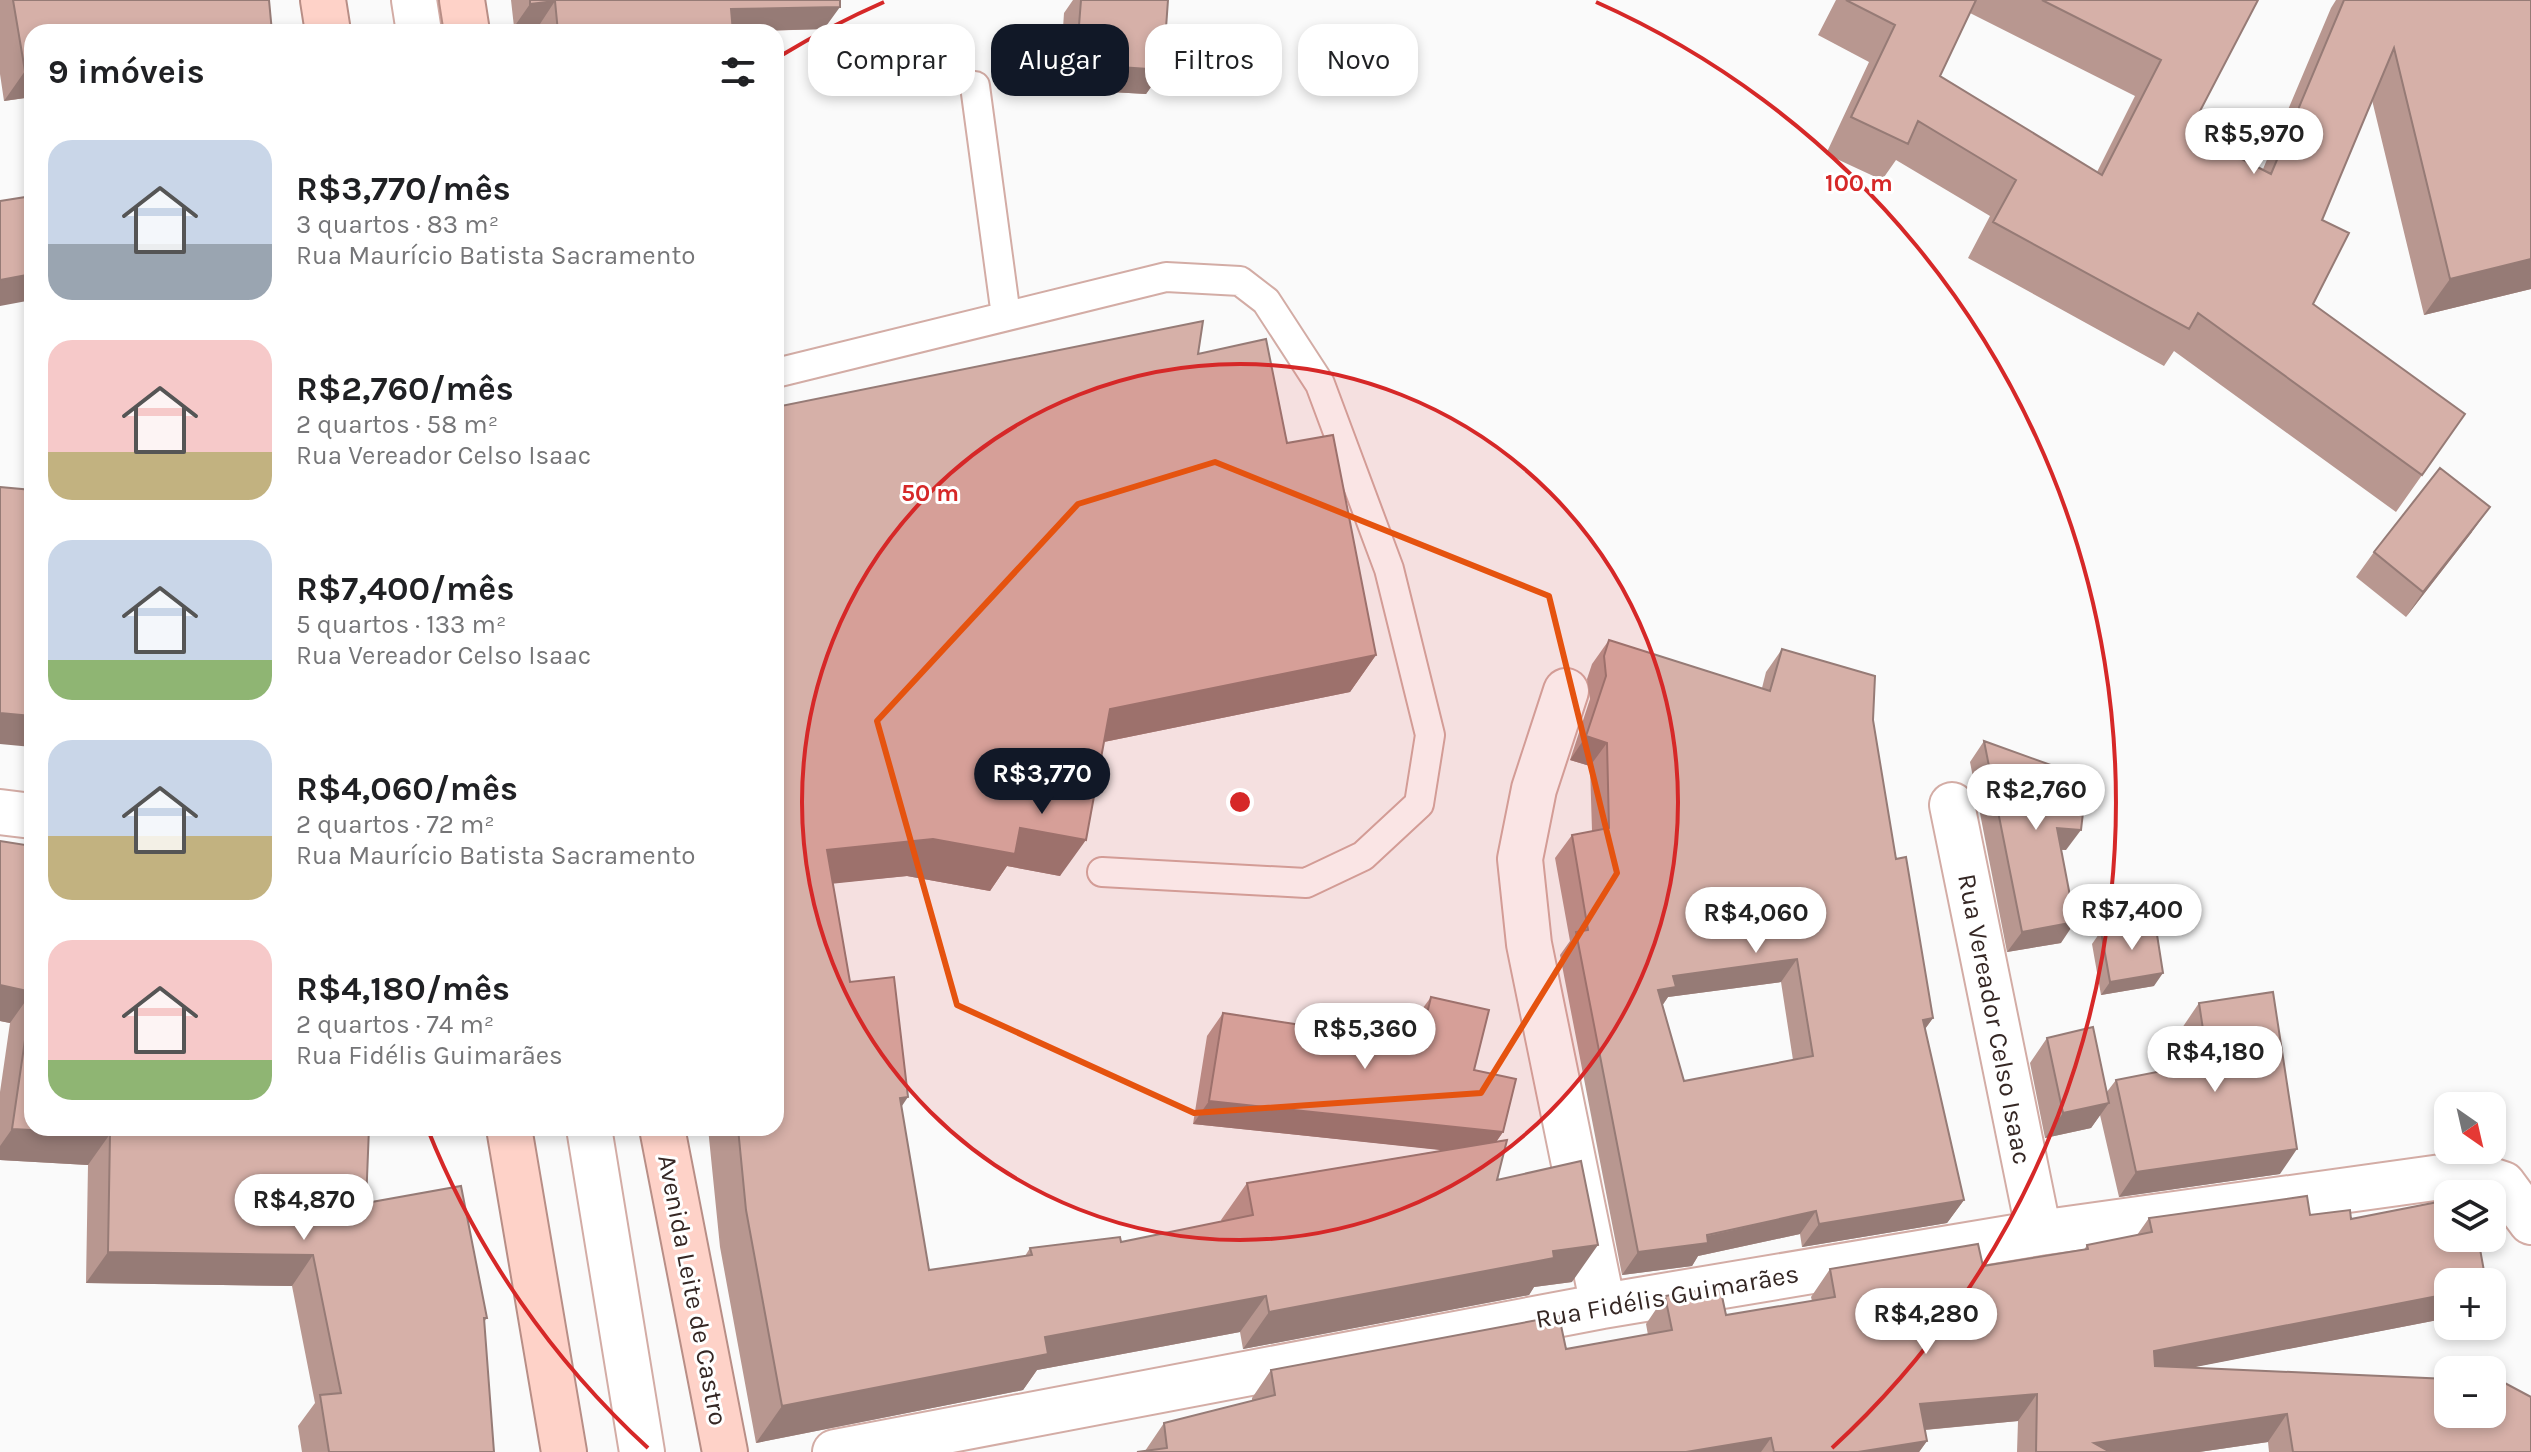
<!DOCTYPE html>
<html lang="pt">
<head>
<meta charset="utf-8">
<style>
  body { margin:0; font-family:Karla,sans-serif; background:#f2f2f2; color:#202124; height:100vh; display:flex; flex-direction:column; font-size:30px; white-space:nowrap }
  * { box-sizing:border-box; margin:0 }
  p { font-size:26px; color:#757577 }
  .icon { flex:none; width:44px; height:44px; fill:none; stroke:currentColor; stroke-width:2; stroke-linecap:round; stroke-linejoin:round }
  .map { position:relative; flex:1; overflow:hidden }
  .panel { position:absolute; left:24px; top:24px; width:760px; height:1112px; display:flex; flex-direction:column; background:#fff; border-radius:24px; box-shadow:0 4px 12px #0003 }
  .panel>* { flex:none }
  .top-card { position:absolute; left:808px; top:24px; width:760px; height:72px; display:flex; gap:16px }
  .needle { width:52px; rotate:146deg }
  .buttons { position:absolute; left:2434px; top:1092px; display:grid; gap:16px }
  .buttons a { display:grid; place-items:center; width:72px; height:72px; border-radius:16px; background:#fff; box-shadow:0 4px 12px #0003; font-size:40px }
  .price { position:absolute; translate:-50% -68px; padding:0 18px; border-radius:28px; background:#fff; color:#222; font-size:26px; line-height:52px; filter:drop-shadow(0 2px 4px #0008) }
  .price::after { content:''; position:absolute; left:50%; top:48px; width:24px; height:18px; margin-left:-12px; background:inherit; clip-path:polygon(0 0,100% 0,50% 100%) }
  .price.active { background:#111827; color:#fff }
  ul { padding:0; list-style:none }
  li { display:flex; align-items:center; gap:24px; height:200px; padding:0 24px }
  li span { display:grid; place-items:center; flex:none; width:224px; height:160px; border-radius:24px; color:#555 }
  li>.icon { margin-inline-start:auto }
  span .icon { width:96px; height:96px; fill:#fffc; stroke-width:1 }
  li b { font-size:34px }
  h2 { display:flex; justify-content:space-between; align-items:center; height:96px; padding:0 24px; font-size:34px }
  .tag { padding:0 28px; border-radius:24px; background:#fff; box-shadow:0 4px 12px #0003; font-size:28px; line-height:72px }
  .tag.active { background:#111827; color:#fff }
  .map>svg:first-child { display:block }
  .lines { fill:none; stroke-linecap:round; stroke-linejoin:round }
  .service-casing { stroke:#d3aca5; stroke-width:32 }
  .pedestrian-casing { stroke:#d3aca5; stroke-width:48 }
  .minor-casing { stroke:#d3aca5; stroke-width:48 }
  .trunk-casing { stroke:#b88e86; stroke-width:48 }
  .service { stroke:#fff; stroke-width:28 }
  .pedestrian { stroke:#fff; stroke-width:44 }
  .minor { stroke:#fff; stroke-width:44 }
  .trunk { stroke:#fed2c8; stroke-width:44 }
  .wall { fill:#b89790; fill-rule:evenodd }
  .shaded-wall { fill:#967b76 }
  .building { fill:#d6b0a8; stroke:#967b76; stroke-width:2; fill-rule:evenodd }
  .marked { fill:none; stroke:#e8590c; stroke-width:6; stroke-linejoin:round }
  .ring { fill:none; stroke:#d62828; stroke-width:4 }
  .labels { text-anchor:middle; stroke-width:6; stroke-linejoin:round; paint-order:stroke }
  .street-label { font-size:26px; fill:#352724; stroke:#fff }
  .centre { fill:#d62828; stroke:#fff; stroke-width:4 }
  .ring-label { font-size:24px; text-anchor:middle; font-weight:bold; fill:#d62828; stroke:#fff; stroke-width:6; stroke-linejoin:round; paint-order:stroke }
</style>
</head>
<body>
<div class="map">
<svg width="2531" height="1452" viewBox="0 0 2531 1452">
  <rect width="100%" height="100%" fill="#fafafa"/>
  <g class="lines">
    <defs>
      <path id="service" d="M 975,86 L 1006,316
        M 776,373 L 1166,277 L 1240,281 L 1266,301 L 1320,384 L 1389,569 L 1430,735 L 1419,804 L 1363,856 L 1306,883 L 1102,872"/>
      <path id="pedestrian" d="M 414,0 L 419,32
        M 589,1128 L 642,1452"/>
      <path id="minor" d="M 1566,691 L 1534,789 L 1520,859 L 1529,944 L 1603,1306
        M 1952,805 L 2039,1233
        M 0,812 L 32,816
        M 835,1452 L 1603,1306 L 2039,1233 L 2470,1173 L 2503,1184 L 2531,1222"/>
      <path id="trunk" d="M 323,0 L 328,32
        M 462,0 L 467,32
        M 509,1128 L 564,1452
        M 662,1128 L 725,1452"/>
    </defs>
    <!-- service casing -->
    <use href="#service" class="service-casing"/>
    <!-- pedestrian casing -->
    <use href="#pedestrian" class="pedestrian-casing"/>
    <!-- minor casing -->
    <use href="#minor" class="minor-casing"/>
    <!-- trunk casing -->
    <use href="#trunk" class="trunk-casing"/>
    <!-- service -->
    <use href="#service" class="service"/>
    <!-- pedestrian -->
    <use href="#pedestrian" class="pedestrian"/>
    <!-- minor -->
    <use href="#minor" class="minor"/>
    <!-- trunk -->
    <use href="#trunk" class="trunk"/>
  </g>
  <!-- wall -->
  <path class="wall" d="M 0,0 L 269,0 L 32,32 L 32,97 L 4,101 L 0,74 Z
    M 511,0 L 840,0 L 824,29 L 733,32 L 540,32 L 540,24 L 514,27 Z
    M 1073,0 L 1168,0 L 1163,70 L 1146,94 L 1059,89 L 1064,13 Z
    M 1836,0 L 2258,0 L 2189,132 L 2263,169 L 2331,8 L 2336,0 L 2531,0 L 2531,289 L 2424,315 L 2372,100 L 2322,220 L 2313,304 L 2465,414 L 2396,512 L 2174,351 L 2164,366 L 1968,258 L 1990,216 L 1896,160 L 1882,180 L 1826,154 L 1869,62 L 1818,35 ZM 1970,13 L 2135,96 L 2097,172 L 1940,76 Z
    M 1198,354 L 1287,443 L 1376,655 L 1350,692 L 1104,742 L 1060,876 L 1007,866 L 990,891 L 907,876 L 833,883 L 850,982 L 901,1107 L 929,1270 L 1025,1256 L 1030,1248 L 1121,1242 L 1222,1222 L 1221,1220 L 1247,1183 L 1444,1150 L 1193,1124 L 1207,1036 L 1223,1013 L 1409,1041 L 1414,1020 L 1431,997 L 1474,1070 L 1503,1132 L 1496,1142 L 1497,1180 L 1572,1282 L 1534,1287 L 1529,1295 L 1243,1349 L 1240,1332 L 1037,1370 L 1023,1390 L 756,1443 L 720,1247 L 708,1128 L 776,1128 L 776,407 Z
    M 2472,532 L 2406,617 L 2356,577 L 2374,552 Z
    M 1609,640 L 1762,688 L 1766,672 L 1782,649 L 1873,720 L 1896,859 L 1933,1018 L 1925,1029 L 1964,1200 L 1947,1223 L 1802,1247 L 1800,1234 L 1698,1256 L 1692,1266 L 1622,1275 L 1560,955 L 1570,941 L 1555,858 L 1572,835 L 1592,831 L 1590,766 L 1570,760 L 1590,699 L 1587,679 L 1592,664 ZM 1781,982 L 1793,1060 L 1684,1081 L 1662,1006 L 1668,997 Z
    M 1984,741 L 2066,850 L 2061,850 L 2061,943 L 2007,952 L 1970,762 Z
    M 0,841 L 369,1128 L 366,1203 L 487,1318 L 484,1322 L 494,1452 L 302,1452 L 298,1426 L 315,1403 L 292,1286 L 86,1283 L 88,1165 L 0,1160 L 0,1092 L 10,1023 L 0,1021 Z
    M 2101,931 L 2154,986 L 2101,995 L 2092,944 Z
    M 2199,1003 L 2280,1174 L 2119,1197 L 2100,1115 L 2091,1128 L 2045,1138 L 2030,1063 L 2047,1038 L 2106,1093 L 2116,1080 L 2187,1066 L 2182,1028 Z
    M 2310,1215 L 2351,1219 L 2448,1318 L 2193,1367 L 2531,1452 L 2269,1452 L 2268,1442 L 2199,1452 L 2017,1452 L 2018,1421 L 1925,1430 L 1927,1441 L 1919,1452 L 1137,1452 L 1145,1451 L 1164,1423 L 1252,1401 L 1252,1398 L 1271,1370 L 1566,1349 L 1648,1335 L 1646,1324 L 1665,1296 L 1726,1315 L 1812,1301 L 1811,1297 L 1830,1269 L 1983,1266 L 2084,1250 L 2087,1245 L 2137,1235 L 2149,1218 Z"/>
  <!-- shaded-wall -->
  <path class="shaded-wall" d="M 555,1 L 540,24 L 514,27 L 530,4 Z
    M 840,7 L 824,29 L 715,32 L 731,9 Z
    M 1076,64 L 1163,70 L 1146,94 L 1059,89 Z
    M 32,70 L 32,97 L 4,101 L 25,71 Z
    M 2531,259 L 2531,289 L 2424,315 L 2450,279 Z
    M 32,274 L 32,300 L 0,306 L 0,280 Z
    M 2490,507 L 2472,532 L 2406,617 L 2423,592 Z
    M 1376,655 L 1350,692 L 1084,746 L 1110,709 Z
    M 0,713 L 32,716 L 32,747 L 0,744 Z
    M 1586,736 L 1607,743 L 1590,766 L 1570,760 Z
    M 1020,828 L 1086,840 L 1060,876 L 1007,866 L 990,891 L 907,876 L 801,887 L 827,850 Z
    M 2057,828 L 2081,830 L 2066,850 L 2043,848 Z
    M 2075,922 L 2061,943 L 2007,952 L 2022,932 Z
    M 1797,959 L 1781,982 L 1668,997 L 1659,1010 L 1658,990 L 1673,976 Z
    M 2163,973 L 2154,986 L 2101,995 L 2110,982 Z
    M 0,985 L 32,992 L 10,1023 L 0,1021 Z
    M 1933,1018 L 1916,1041 L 1923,1020 Z
    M 908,1097 L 883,1134 L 900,1098 Z
    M 1209,1101 L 1503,1132 L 1487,1155 L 1193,1124 Z
    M 2109,1103 L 2091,1128 L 2045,1138 L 2063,1113 Z
    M 12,1129 L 110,1134 L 88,1165 L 0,1160 L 0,1146 Z
    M 2297,1149 L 2280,1174 L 2119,1197 L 2136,1172 Z
    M 1964,1200 L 1947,1223 L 1802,1247 L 1819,1224 Z
    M 1816,1211 L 1800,1234 L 1698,1256 L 1692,1266 L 1622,1275 L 1638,1252 Z
    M 1598,1245 L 1572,1282 L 1534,1287 L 1529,1295 L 1243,1349 L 1269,1312 L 1553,1251 Z
    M 108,1252 L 313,1255 L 292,1286 L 86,1283 Z
    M 2448,1294 L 2448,1318 L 2134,1379 L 2154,1351 Z
    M 1266,1296 L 1240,1332 L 1037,1370 L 1023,1390 L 756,1443 L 782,1406 L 1045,1337 Z
    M 2037,1394 L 2018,1421 L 1901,1432 L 1920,1404 Z
    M 2287,1414 L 2268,1442 L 2199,1452 L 2087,1452 L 2094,1443 Z
    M 1771,1438 L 1761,1452 L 1686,1452 Z
    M 1927,1441 L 1919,1452 L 1858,1452 Z"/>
  <!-- building -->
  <path class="building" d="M 13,0 L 269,0 L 272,32 L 32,32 L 32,70 L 25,71 Z
    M 530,0 L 840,0 L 840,7 L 731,9 L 733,32 L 558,32 L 555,1 L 530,4 Z
    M 1081,0 L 1168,0 L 1163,70 L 1076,64 Z
    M 1846,0 L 1976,0 L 1940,76 L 2102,175 L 2161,60 L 2042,0 L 2258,0 L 2189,132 L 2271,174 L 2344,0 L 2531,0 L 2531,259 L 2450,279 L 2394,48 L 2322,220 L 2349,233 L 2313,304 L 2465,414 L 2422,475 L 2198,313 L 2189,329 L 1993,222 L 2016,180 L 1918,121 L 1908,144 L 1851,117 L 1895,25 Z
    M 32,196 L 32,274 L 0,280 L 0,201 Z
    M 1203,321 L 1198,354 L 1266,339 L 1287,443 L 1333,435 L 1376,655 L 1110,709 L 1086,840 L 1020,828 L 1015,854 L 933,839 L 827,850 L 850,982 L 894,977 L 908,1097 L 900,1098 L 929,1270 L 1032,1255 L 1030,1248 L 1120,1237 L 1121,1242 L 1253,1215 L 1247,1183 L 1507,1140 L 1497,1180 L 1581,1161 L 1598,1245 L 1553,1251 L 1554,1258 L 1269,1312 L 1266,1296 L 1045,1337 L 1048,1354 L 782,1406 L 746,1210 L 738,1128 L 776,1128 L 776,752 L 780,753 L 776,734 L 776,407 Z
    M 2440,468 L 2490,507 L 2423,592 L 2374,552 Z
    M 0,487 L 32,490 L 32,716 L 0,713 Z
    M 1609,640 L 1770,691 L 1782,649 L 1875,676 L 1873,720 L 1896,859 L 1906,857 L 1933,1018 L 1923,1020 L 1964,1200 L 1819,1224 L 1816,1211 L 1707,1235 L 1708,1243 L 1638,1252 L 1576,932 L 1588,930 L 1572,835 L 1609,828 L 1607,743 L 1586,736 L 1606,676 L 1604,656 ZM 1797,959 L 1813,1056 L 1684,1081 L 1658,990 L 1676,987 L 1673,976 Z
    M 1984,741 L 2087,778 L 2081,830 L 2057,828 L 2075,922 L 2022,932 Z
    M 0,841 L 32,846 L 32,1128 L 369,1128 L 366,1203 L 461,1186 L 487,1318 L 484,1318 L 494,1452 L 329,1452 L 320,1395 L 341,1393 L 313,1255 L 108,1252 L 110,1134 L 12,1129 L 32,992 L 0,985 Z
    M 2155,922 L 2163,973 L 2110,982 L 2101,931 Z
    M 2273,992 L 2297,1149 L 2136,1172 L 2116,1080 L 2208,1062 L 2199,1003 Z
    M 1431,997 L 1489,1010 L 1474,1070 L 1516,1079 L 1503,1132 L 1209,1101 L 1223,1013 L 1420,1043 Z
    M 2093,1027 L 2109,1103 L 2063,1113 L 2047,1038 Z
    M 2307,1196 L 2310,1215 L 2350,1210 L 2351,1219 L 2448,1200 L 2448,1238 L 2478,1238 L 2486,1282 L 2448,1282 L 2448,1294 L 2154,1351 L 2155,1366 L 2448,1379 L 2448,1414 L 2492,1414 L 2492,1381 L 2503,1382 L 2531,1397 L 2531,1452 L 2293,1452 L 2287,1414 L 2094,1443 L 2110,1452 L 2036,1452 L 2037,1394 L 1920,1404 L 1927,1441 L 1858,1452 L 1774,1452 L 1771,1438 L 1686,1452 L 1137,1452 L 1167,1448 L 1164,1423 L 1275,1395 L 1271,1370 L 1559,1316 L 1566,1349 L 1672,1330 L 1665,1296 L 1720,1287 L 1726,1315 L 1835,1297 L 1830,1269 L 1978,1244 L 1983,1266 L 2088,1249 L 2087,1245 L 2152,1232 L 2149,1218 Z"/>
  <!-- marked area -->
  <path class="marked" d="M 1215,462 L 1549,596 L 1617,873 L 1481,1093 L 1194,1113 L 957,1005 L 877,721 L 1078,504 Z"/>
  <!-- distance rings -->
  <circle cx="1240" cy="802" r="438" fill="#d62828" fill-opacity=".12"/>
  <g class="ring">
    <circle cx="1240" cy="802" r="438"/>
    <path d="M648 1448A876 876 0 0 1 428 1130M782 55A876 876 0 0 1 884 2M1596 2A876 876 0 0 1 1832 1448"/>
  </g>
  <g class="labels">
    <!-- street labels -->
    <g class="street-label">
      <text transform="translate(1995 1019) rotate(79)" y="9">Rua Vereador Celso Isaac</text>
      <text transform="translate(693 1290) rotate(79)" y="9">Avenida Leite de Castro</text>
      <text transform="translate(1667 1296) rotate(-10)" y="9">Rua Fidélis Guimarães</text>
    </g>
  </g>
  <circle cx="1240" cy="802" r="12" class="centre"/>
  <g class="ring-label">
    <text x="1859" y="191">100 m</text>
    <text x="930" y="501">50 m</text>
  </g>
</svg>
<div class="buttons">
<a><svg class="needle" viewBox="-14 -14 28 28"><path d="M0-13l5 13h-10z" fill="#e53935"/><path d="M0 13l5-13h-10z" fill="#757577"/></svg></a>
<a><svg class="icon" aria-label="layers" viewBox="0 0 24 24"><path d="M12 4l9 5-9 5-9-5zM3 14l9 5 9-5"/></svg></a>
<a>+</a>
<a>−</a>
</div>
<b class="price" style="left:2254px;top:176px">R$5,970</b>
<b class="price active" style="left:1042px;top:816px">R$3,770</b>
<b class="price" style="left:2036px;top:832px">R$2,760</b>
<b class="price" style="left:2132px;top:952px">R$7,400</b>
<b class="price" style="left:1756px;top:955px">R$4,060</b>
<b class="price" style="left:1365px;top:1071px">R$5,360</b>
<b class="price" style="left:2215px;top:1094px">R$4,180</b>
<b class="price" style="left:304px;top:1242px">R$4,870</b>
<b class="price" style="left:1926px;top:1356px">R$4,280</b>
<div class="top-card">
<a class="tag">Comprar</a>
<a class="tag active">Alugar</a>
<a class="tag">Filtros</a>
<a class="tag">Novo</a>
</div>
<section class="panel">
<h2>9 imóveis<svg class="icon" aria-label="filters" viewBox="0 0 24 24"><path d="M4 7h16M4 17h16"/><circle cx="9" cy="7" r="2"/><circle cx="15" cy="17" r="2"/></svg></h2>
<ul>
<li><span style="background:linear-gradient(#c9d6e8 65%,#9aa5b1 0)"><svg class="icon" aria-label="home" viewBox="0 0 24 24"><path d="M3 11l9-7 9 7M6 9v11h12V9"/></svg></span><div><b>R$3,770/mês</b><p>3 quartos · 83 m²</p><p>Rua Maurício Batista Sacramento</p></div></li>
<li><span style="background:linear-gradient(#f6c9c9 70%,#c2b280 0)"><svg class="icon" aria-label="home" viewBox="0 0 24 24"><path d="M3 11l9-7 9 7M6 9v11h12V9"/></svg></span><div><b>R$2,760/mês</b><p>2 quartos · 58 m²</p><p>Rua Vereador Celso Isaac</p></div></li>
<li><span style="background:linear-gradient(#c9d6e8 75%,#8fb573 0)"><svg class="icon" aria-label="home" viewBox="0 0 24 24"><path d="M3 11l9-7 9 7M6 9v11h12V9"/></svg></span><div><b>R$7,400/mês</b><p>5 quartos · 133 m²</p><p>Rua Vereador Celso Isaac</p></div></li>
<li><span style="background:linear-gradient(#c9d6e8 60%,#c2b280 0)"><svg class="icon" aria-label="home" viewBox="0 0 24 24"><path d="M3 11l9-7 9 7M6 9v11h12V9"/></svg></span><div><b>R$4,060/mês</b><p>2 quartos · 72 m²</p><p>Rua Maurício Batista Sacramento</p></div></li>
<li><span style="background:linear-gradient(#f6c9c9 75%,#8fb573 0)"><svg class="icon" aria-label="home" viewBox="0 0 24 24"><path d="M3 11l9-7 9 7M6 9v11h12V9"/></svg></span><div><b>R$4,180/mês</b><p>2 quartos · 74 m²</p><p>Rua Fidélis Guimarães</p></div></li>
</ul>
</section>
</div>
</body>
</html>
